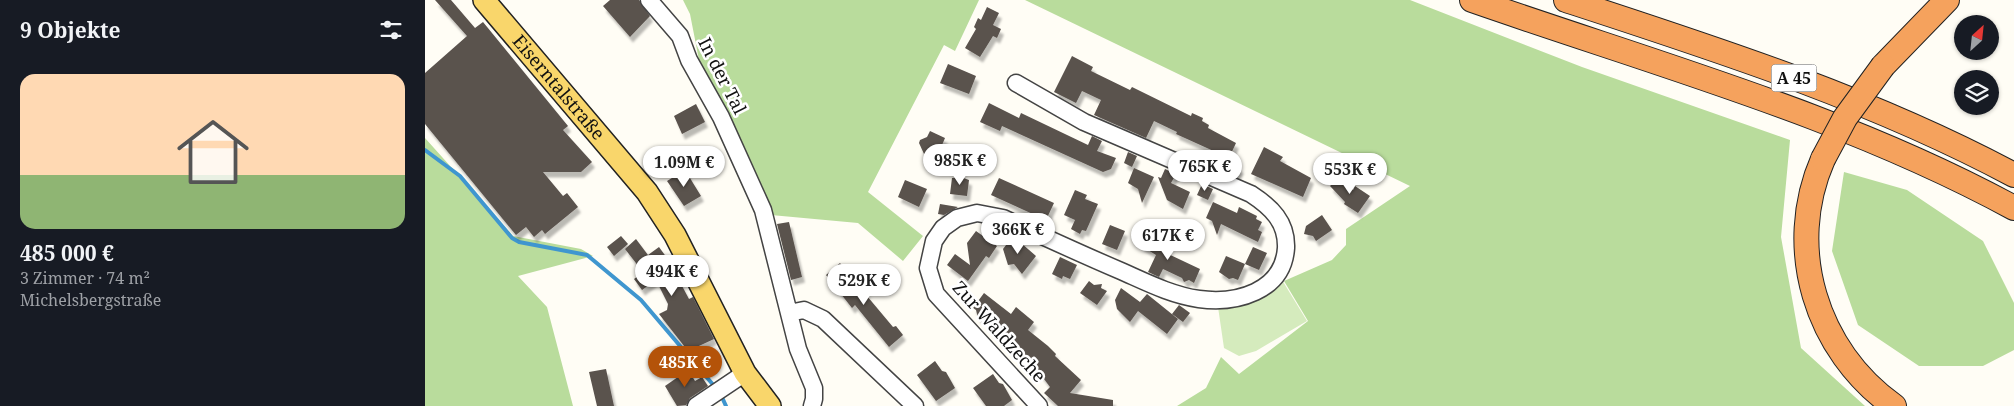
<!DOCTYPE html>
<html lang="de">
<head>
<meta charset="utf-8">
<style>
  body { margin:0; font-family:"Noto Serif",serif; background:#242831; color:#f1f3f6; height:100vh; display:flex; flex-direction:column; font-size:19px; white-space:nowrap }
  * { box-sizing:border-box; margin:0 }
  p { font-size:16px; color:#9ea1a6 }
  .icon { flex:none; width:28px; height:28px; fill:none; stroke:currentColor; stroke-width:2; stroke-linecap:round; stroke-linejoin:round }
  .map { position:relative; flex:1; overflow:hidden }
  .details { display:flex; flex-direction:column; background:#171b24; width:425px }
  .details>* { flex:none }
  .needle { width:32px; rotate:27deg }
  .controls { position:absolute; left:1529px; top:15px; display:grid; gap:10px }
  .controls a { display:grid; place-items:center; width:45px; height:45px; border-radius:50%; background:#171b24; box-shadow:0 1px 4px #0004; font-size:25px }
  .price { position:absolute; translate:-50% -42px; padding:0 11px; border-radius:18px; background:#fff; color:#222; font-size:16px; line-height:32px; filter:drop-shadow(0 1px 2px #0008) }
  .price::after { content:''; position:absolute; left:50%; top:30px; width:15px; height:11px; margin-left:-8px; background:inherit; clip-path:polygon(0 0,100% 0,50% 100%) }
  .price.current { background:#b45309; color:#fff }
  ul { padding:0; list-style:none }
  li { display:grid; align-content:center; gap:10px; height:265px; padding:0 20px }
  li+li { border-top:1px solid #363941 }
  li span { display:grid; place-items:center; height:155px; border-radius:15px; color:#555 }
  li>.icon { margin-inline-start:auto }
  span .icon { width:90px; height:90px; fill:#fffc; stroke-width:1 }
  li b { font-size:21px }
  h2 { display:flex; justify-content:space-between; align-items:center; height:60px; padding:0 20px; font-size:21px }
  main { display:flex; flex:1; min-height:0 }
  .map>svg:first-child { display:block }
  .green { fill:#d5ebbd }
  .forest { fill:#b9dc9c }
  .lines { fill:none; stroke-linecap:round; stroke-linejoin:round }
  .stream { stroke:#3f96cf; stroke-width:4 }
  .building { fill:#5a524d; filter:url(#shadow) }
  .minor-casing { stroke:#444; stroke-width:19 }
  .major-casing { stroke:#222; stroke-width:24 }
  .highway-casing { stroke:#222; stroke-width:26 }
  .minor { stroke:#fff; stroke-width:16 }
  .major { stroke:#f9d66b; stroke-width:21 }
  .highway { stroke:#f5a25d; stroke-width:24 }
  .highway-bridge-casing { stroke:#222; stroke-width:26; stroke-linecap:butt }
  .highway-bridge { stroke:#f5a25d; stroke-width:24 }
  .labels { text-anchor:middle; stroke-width:5; stroke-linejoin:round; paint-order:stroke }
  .shield { fill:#fff; stroke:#585858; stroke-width:1 }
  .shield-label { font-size:16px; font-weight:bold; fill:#111 }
  .street-label { font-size:18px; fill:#111; stroke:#fff }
</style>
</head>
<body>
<main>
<section class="details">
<h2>9 Objekte<svg class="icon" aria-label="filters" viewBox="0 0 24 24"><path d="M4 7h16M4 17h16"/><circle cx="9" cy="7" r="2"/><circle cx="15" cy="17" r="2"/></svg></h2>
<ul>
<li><span style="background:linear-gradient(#ffd9b3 65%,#8fb573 0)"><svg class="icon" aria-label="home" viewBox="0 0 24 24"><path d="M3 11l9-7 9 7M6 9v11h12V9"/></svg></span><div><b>485 000 €</b><p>3 Zimmer · 74 m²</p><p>Michelsbergstraße</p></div></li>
</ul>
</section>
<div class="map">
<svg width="1589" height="406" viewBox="0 0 1589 406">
  <defs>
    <filter id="shadow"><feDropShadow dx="3" dy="5.5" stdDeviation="1" flood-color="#0004"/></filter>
  </defs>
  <rect width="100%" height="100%" fill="#fffdf5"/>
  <!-- green -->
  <path class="green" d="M 857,280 L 882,321 L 831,351 L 814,356 L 799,348 L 793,307 C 820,305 838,300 857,280 Z"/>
  <!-- forest -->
  <path class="forest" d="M 258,0 L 554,0 L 530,51 L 519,45 L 443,192 L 498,236 L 478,261 L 433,223 L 346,215 L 274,60 L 265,14 Z
    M 600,0 L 985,0 L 1157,67 L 1365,140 L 1356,237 L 1376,348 L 1440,406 L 752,406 L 781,388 L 796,357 L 814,374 L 883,321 L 859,281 L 907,260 L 921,245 L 921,229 L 985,186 Z
    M 0,138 L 88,236 L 156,249 L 168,256 L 93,276 L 122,307 L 148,406 L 0,406 Z
    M 1419,172 L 1482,190 L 1558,241 L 1589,303 L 1589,350 L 1558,366 L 1494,366 L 1433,325 L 1407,251 Z"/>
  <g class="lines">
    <!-- stream -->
    <path class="stream" d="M 0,150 L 35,176 L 87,238 L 94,242 L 162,255 L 216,300 L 290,387
      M 296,395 L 301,406"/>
  </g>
  <!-- building -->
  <path class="building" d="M 10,0 L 26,0 L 50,28 L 58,22 L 143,126 L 138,130 L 167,162 L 156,172 L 118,172 L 138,196 L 142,193 L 153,207 L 120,234 L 117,230 L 109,237 L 101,227 L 91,235 L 0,124 L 0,73 L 42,36 Z
    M 185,0 L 214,0 L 225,16 L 205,37 L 178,6 Z
    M 562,7 L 574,13 L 568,25 L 576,29 L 572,38 L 568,36 L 555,57 L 540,48 L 551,29 L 549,27 L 553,18 L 556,20 Z
    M 647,56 L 668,67 L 666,71 L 705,90 L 707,87 L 766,116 L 767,113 L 778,118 L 777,121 L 784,125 L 783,128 L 811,143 L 804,158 L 751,134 L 752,132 L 729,121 L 721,138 L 669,115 L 676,100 L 657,91 L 651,103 L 629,92 Z
    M 523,64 L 551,76 L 544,94 L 515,83 Z
    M 564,103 L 594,118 L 596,113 L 663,145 L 667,136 L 677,141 L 672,151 L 691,158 L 686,169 L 678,172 L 577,126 L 575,131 L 555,122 Z
    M 271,104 L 280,122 L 257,134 L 249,116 Z
    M 505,131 L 520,138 L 512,157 L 505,154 L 500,156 L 494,143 L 495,140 L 502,137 Z
    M 839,147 L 858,157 L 855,161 L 886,178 L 878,197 L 826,174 Z
    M 703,152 L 712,156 L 707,167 L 699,163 Z
    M 805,163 L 816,168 L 811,177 L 800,172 Z
    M 709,168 L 729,177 L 717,203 L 713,189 L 703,183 Z
    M 740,169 L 751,174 L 746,183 L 765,192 L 758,209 L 742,200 L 733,177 L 736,178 Z
    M 260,170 L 276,196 L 259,206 L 242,181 Z
    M 915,176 L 928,190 L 930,186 L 945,196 L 933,213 L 919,204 L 920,202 L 905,186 Z
    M 536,177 L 544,180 L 542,196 L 525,194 L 527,178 Z
    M 574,178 L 629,203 L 621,220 L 566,195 Z
    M 480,180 L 502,189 L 494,207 L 473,197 Z
    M 777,184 L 788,189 L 783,200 L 772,195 Z
    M 650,190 L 662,195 L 660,199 L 673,204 L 661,231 L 657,230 L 655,234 L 646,229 L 650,220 L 639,215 Z
    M 788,202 L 812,213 L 814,207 L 832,216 L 831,219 L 837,222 L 833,230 L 837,232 L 833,242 L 796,224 L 792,235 L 787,221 L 781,218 Z
    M 515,204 L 533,207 L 519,215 L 513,214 Z
    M 897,215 L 907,230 L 891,241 L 888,236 L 879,234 L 881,226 Z
    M 364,222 L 377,277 L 366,280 L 352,224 Z
    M 685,225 L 700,231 L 692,250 L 677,244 Z
    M 551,231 L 572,246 L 564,258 L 561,256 L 543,281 L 522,265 L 530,254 L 545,265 L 542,243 Z
    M 721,233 L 743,243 L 739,252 L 775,269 L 769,283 L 764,280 L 759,282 L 757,278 L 738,269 L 734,277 L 723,272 L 731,255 L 715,245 Z
    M 196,236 L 203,244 L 189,256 L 182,247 Z
    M 588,236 L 611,256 L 597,274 L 589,264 L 583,265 L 578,249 Z
    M 211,239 L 223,255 L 234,247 L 242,258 L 264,299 L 268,297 L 289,339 L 263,351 L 234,314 L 242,310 L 243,304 L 231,280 L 217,290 L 209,279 L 218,272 L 200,249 Z
    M 828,247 L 842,253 L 834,270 L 820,264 Z
    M 801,256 L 820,264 L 813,280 L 808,278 L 804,279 L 794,272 Z
    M 635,257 L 652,265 L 645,279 L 638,276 L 637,279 L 627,274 Z
    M 415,263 L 422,272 L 419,275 L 438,299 L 442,296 L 468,327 L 471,326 L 478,335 L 464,347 L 430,305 L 427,308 L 401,275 Z
    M 664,281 L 669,285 L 677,284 L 676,288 L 682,291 L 672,305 L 655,293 Z
    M 696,288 L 715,302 L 722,294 L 753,319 L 742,334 L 713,311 L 705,322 L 692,309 L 690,300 Z
    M 559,293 L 586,314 L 591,307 L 609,322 L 603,330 L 623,346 L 631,354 L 630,356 L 656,380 L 645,393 L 688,400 L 688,406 L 633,406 L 619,393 L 625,387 L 613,371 L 606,367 L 609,363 L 603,359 L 589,340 L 558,317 L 553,318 L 551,310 L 548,308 Z
    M 754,305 L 765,313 L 758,322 L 747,314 Z
    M 510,361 L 517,371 L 521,372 L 530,388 L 511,401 L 492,375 Z
    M 181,369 L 189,406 L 172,406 L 164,372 Z
    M 263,370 L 270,381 L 277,377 L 283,386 L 265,398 L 261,405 L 252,406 L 240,386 Z
    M 568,374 L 574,383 L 578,384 L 587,400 L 579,406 L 561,406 L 548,388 Z"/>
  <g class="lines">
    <defs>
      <path id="minor" d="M 224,0 L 255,36 L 264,60 L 296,117 L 338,210 L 373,349 L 389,388 L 389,399 L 387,406
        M 591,83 L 659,122 L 826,194 C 846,207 862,222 861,248 C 858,292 811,304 774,299 C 746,295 721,282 696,271 C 656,254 617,236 578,218 L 552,213 L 532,218 L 518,228 L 509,241 L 503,268 L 511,294 L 614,406
        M 364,313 L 379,310 L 398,319 L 490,406
        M 271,406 L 320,373"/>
      <g id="major">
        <path id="s1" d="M 59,0 L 222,192 L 250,235 L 320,373 L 345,406"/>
      </g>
      <path id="highway" d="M 1047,0 C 1230,64 1418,115 1589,208
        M 1141,0 C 1294,50 1447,99 1589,175
        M 1458,66 L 1522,0
        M 1398,159 C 1359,248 1391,351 1469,406"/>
    </defs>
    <!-- minor casing -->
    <use href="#minor" class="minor-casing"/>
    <!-- major casing -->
    <use href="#major" class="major-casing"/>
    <!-- highway casing -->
    <use href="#highway" class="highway-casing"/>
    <!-- minor -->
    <use href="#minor" class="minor"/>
    <!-- major -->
    <use href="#major" class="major"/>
    <!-- highway -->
    <use href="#highway" class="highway"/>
    <defs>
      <path id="highway-bridge" d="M 1398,159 L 1420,118 L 1458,66"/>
    </defs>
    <!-- highway-bridge casing -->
    <use href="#highway-bridge" class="highway-bridge-casing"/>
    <!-- highway-bridge -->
    <use href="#highway-bridge" class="highway-bridge"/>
  </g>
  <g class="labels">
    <!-- shield labels -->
    <rect class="shield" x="1346.5" y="64.5" width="45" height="27" rx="4"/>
    <g class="shield-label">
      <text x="1369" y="84">A 45</text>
    </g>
    <!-- street labels -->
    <g class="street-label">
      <text transform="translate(297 76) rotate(63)" y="6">In der Tal</text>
      <text dy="6" stroke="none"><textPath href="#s1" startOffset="115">Eiserntalstraße</textPath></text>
      <text transform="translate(574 332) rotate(48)" y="6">Zur Waldzeche</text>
    </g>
  </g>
</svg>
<div class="controls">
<a><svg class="needle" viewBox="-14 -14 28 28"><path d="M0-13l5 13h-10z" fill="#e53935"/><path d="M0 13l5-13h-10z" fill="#9ea1a6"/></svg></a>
<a><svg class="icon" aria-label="layers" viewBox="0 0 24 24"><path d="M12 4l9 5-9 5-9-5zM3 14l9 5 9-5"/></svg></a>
</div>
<b class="price" style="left:535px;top:186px">985K €</b>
<b class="price" style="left:259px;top:188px">1.09M €</b>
<b class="price" style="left:780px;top:192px">765K €</b>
<b class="price" style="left:925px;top:195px">553K €</b>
<b class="price" style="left:593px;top:255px">366K €</b>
<b class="price" style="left:743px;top:261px">617K €</b>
<b class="price" style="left:247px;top:297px">494K €</b>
<b class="price" style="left:439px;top:306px">529K €</b>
<b class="price current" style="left:260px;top:388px">485K €</b>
</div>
</main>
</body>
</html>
